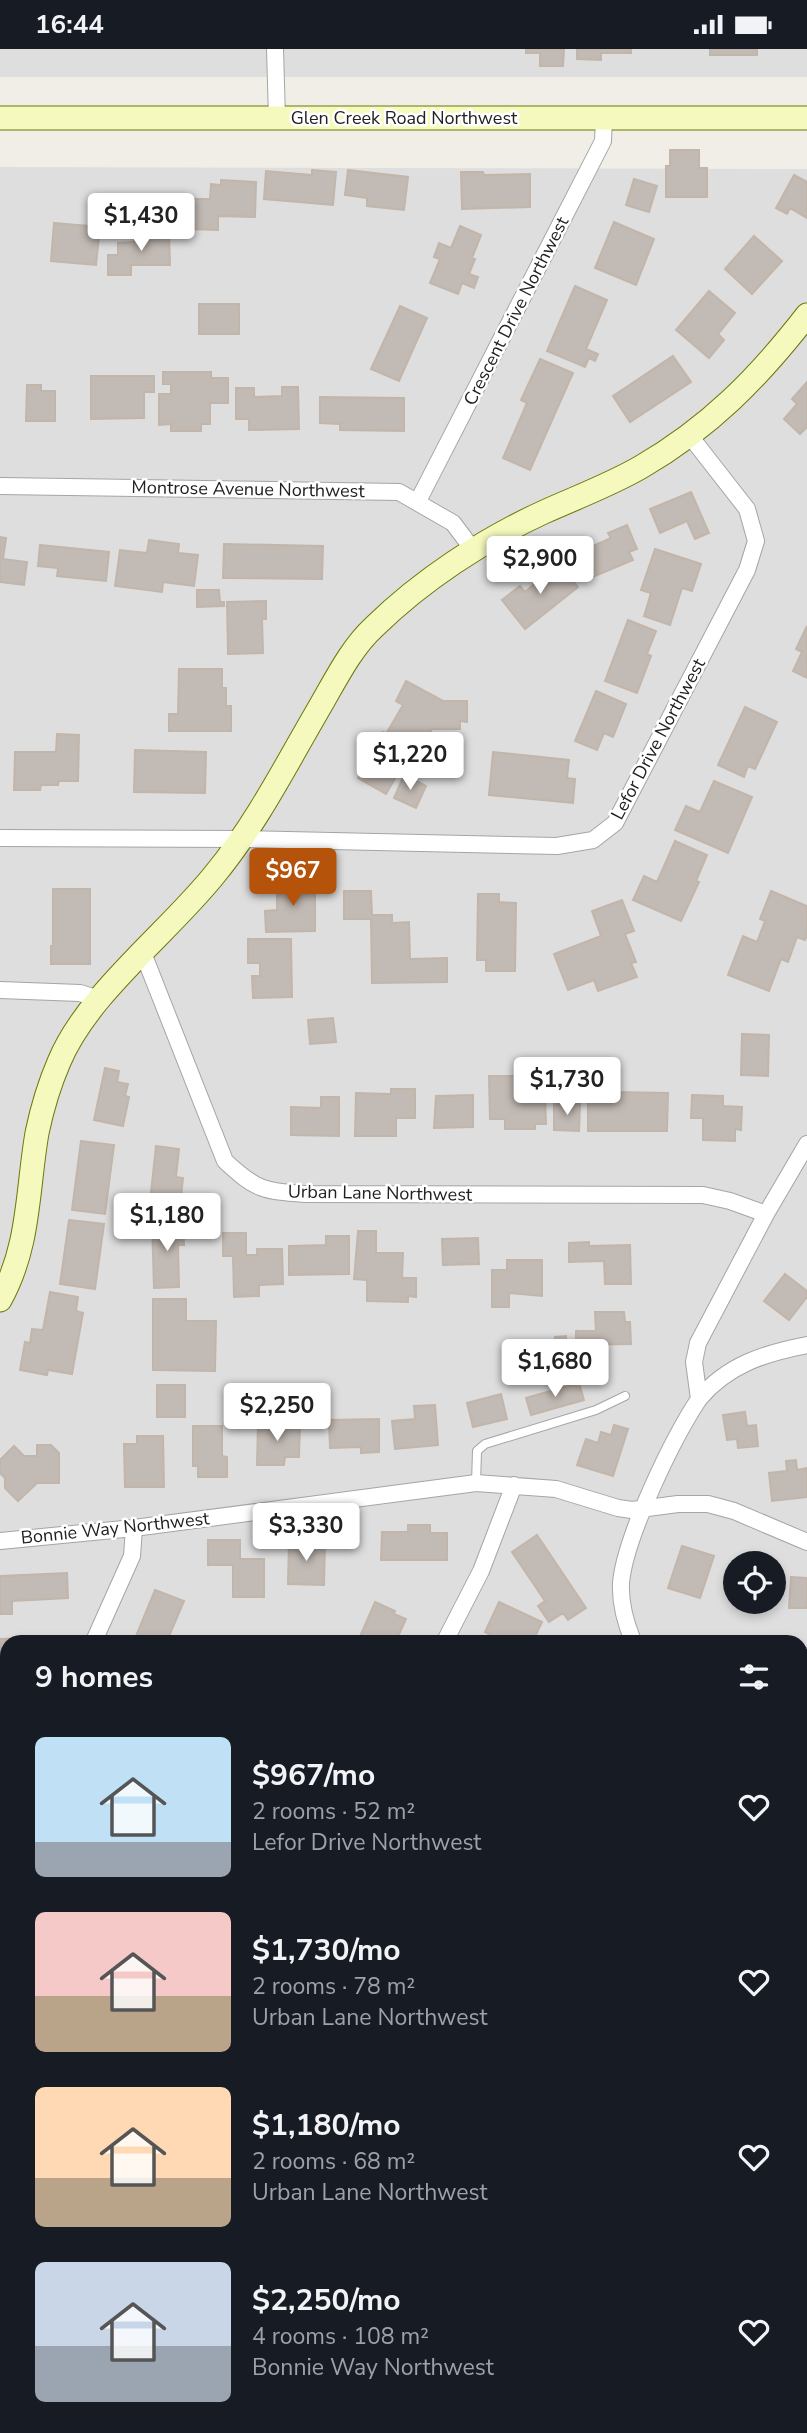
<!DOCTYPE html>
<html lang="en">
<head>
<meta charset="utf-8">
<style>
  body { margin:0; font-family:"Nunito Sans",sans-serif; background:#20242c; color:#f1f3f6; height:100vh; display:flex; flex-direction:column; font-size:26px; white-space:nowrap }
  * { box-sizing:border-box; margin:0 }
  p { font-size:23px; color:#9ea1a6 }
  .icon { flex:none; width:38px; height:38px; fill:none; stroke:currentColor; stroke-width:2; stroke-linecap:round; stroke-linejoin:round }
  .map { position:relative; flex:1; overflow:hidden }
  .drawer { position:absolute; left:0px; top:1586px; width:808px; height:800px; display:flex; flex-direction:column; background:#171b24; border-radius:21px 21px 0 0; box-shadow:0 4px 10px #0003 }
  .drawer>* { flex:none }
  .buttons { position:absolute; left:723px; top:1502px; display:grid; gap:14px }
  .buttons a { display:grid; place-items:center; width:63px; height:63px; border-radius:50%; background:#171b24; box-shadow:0 4px 10px #0003; font-size:35px }
  .price { position:absolute; translate:-50% -60px; padding:0 16px; border-radius:7px; background:#fff; color:#222; font-size:23px; line-height:46px; filter:drop-shadow(0 2px 4px #0008) }
  .price::after { content:''; position:absolute; left:50%; top:42px; width:21px; height:16px; margin-left:-10px; background:inherit; clip-path:polygon(0 0,100% 0,50% 100%) }
  .price.on { background:#b45309; color:#fff }
  ul { padding:0; list-style:none }
  li { display:flex; align-items:center; gap:21px; height:175px; padding:0 35px }
  li span { display:grid; place-items:center; flex:none; width:196px; height:140px; border-radius:10px; color:#555 }
  li>.icon { margin-inline-start:auto }
  span .icon { width:84px; height:84px; fill:#fffc; stroke-width:1 }
  li b { font-size:30px }
  h2 { display:flex; justify-content:space-between; align-items:center; height:84px; padding:0 35px; font-size:30px }
  .status { display:flex; justify-content:space-between; align-items:center; height:49px; padding:0 35px; background:#171b24; direction:ltr }
  .status svg { height:19px; fill:currentColor }
  .map>svg:first-child { display:block }
  .residential { fill:#dfdede; fill-rule:evenodd }
  .building { fill:#c2bab4; stroke:#c2b5aa; stroke-width:2 }
  .lines { fill:none; stroke-linecap:round; stroke-linejoin:round }
  .lane-casing { stroke:#a5a5a5; stroke-width:10 }
  .street-casing { stroke:#a5a5a5; stroke-width:18 }
  .secondary-casing { stroke:#6b7807; stroke-width:25 }
  .path { stroke:#f88071; stroke-width:3.5; stroke-dasharray:3.5 3.5; stroke-linecap:butt }
  .lane { stroke:#fff; stroke-width:8 }
  .street { stroke:#fff; stroke-width:16 }
  .secondary { stroke:#f5f9bd; stroke-width:23 }
  .labels { text-anchor:middle; stroke-width:5; stroke-linejoin:round; paint-order:stroke }
  .street-label { font-size:18px; fill:#212121; stroke:#fff }
</style>
</head>
<body>
<div class="status"><b>16:44</b><svg viewBox="0 0 49 12"><path d="M0 12V9h3v3zM5 12V6h3v6zM10 12V3h3v9zM15 12V0h3v12zM26 1h20v11H26zM47 4h2v5h-2z"/></svg></div>
<div class="map">
<svg width="807" height="2384" viewBox="0 0 807 2384">
  <rect width="100%" height="100%" fill="#f1eee7"/>
  <!-- residential -->
  <path class="residential" d="M 0,0 L 807,0 L 807,28 L 0,28 Z
    M 0,118 L 807,120 L 807,1855 L 802,1859 L 802,1592 L 7,1592 L 7,2378 L 310,2378 L 304,2384 L 0,2384 ZM 735,1514 L 774,1514 L 774,1552 L 735,1552 Z
    M 807,2109 L 807,2384 L 732,2384 L 734,2378 L 802,2378 L 802,2116 Z"/>
  <!-- building -->
  <path class="building" d="M 526,0 L 564,0 L 563,17 L 540,17 L 540,4 L 526,4 Z
    M 577,0 L 631,0 L 631,4 L 601,4 L 601,11 L 577,10 Z
    M 710,0 L 757,0 L 757,6 L 710,6 Z
    M 670,101 L 699,101 L 699,119 L 707,119 L 707,148 L 666,148 L 666,117 L 670,117 Z
    M 312,121 L 336,123 L 333,156 L 264,150 L 266,122 L 312,126 Z
    M 348,121 L 408,128 L 404,161 L 367,157 L 367,149 L 345,146 Z
    M 461,123 L 483,123 L 484,126 L 530,125 L 530,158 L 462,160 Z
    M 794,126 L 807,133 L 807,169 L 790,159 L 787,165 L 776,159 Z
    M 634,130 L 657,137 L 649,163 L 626,156 Z
    M 221,131 L 256,133 L 255,168 L 218,167 L 218,181 L 189,180 L 190,150 L 210,150 L 211,135 L 221,136 Z
    M 614,173 L 654,190 L 636,236 L 595,219 Z
    M 54,174 L 100,178 L 96,216 L 51,212 Z
    M 460,177 L 481,186 L 472,209 L 475,210 L 469,225 L 478,228 L 474,239 L 462,234 L 458,245 L 430,234 L 440,210 L 434,208 L 439,194 L 451,199 Z
    M 134,183 L 169,183 L 170,216 L 131,216 L 131,226 L 108,226 L 108,206 L 118,206 L 118,194 L 134,193 Z
    M 754,187 L 782,212 L 752,245 L 725,220 Z
    M 575,237 L 607,251 L 586,300 L 598,305 L 595,312 L 589,309 L 585,318 L 547,302 Z
    M 709,242 L 735,264 L 718,285 L 724,291 L 709,309 L 676,281 Z
    M 199,255 L 239,255 L 239,285 L 199,285 Z
    M 400,257 L 427,269 L 399,332 L 371,320 Z
    M 673,307 L 691,333 L 630,373 L 613,347 Z
    M 540,310 L 573,324 L 530,421 L 503,409 L 527,354 L 521,351 Z
    M 163,323 L 211,323 L 211,329 L 228,329 L 228,354 L 210,354 L 210,375 L 201,375 L 201,382 L 171,382 L 171,375 L 159,376 L 159,345 L 171,345 L 171,335 L 163,335 Z
    M 91,327 L 154,327 L 154,343 L 144,343 L 144,369 L 91,370 Z
    M 807,333 L 807,378 L 800,385 L 784,370 L 797,355 L 792,350 Z
    M 27,336 L 41,336 L 41,342 L 55,342 L 55,372 L 26,372 Z
    M 282,338 L 298,338 L 299,380 L 249,381 L 249,370 L 236,370 L 236,339 L 254,339 L 254,348 L 282,347 Z
    M 320,348 L 404,349 L 404,382 L 340,381 L 340,375 L 320,374 Z
    M 691,443 L 709,484 L 695,490 L 687,472 L 660,484 L 650,460 Z
    M 627,476 L 637,500 L 629,503 L 633,511 L 588,530 L 575,500 L 589,493 L 591,498 L 611,489 L 608,484 Z
    M 0,488 L 6,489 L 3,510 L 27,513 L 24,536 L 0,533 Z
    M 149,491 L 179,495 L 178,504 L 198,506 L 194,537 L 163,533 L 162,543 L 115,537 L 120,501 L 147,504 Z
    M 224,495 L 323,497 L 322,530 L 223,529 Z
    M 40,496 L 109,503 L 106,532 L 57,527 L 58,519 L 38,517 Z
    M 655,500 L 701,515 L 692,542 L 682,539 L 670,576 L 644,567 L 651,544 L 641,541 Z
    M 559,514 L 578,538 L 525,580 L 502,551 L 520,537 L 525,543 Z
    M 197,541 L 219,541 L 220,553 L 224,553 L 224,557 L 197,558 Z
    M 266,552 L 266,570 L 262,570 L 263,604 L 228,605 L 227,553 Z
    M 628,571 L 656,582 L 647,605 L 651,607 L 637,644 L 605,632 Z
    M 807,577 L 807,629 L 793,622 L 802,603 L 796,600 Z
    M 179,620 L 222,620 L 222,639 L 226,639 L 226,657 L 231,657 L 231,682 L 169,682 L 169,665 L 178,665 Z
    M 406,632 L 443,652 L 467,652 L 467,673 L 460,672 L 460,680 L 432,680 L 416,708 L 409,704 L 407,709 L 411,711 L 406,721 L 401,719 L 386,745 L 358,729 L 383,683 L 386,685 L 403,656 L 396,652 Z
    M 596,642 L 626,655 L 613,688 L 604,684 L 597,701 L 575,692 Z
    M 745,658 L 777,673 L 755,720 L 748,717 L 744,728 L 718,716 Z
    M 57,685 L 79,686 L 78,732 L 59,732 L 58,736 L 41,736 L 40,741 L 14,741 L 15,703 L 56,703 Z
    M 135,701 L 206,703 L 205,744 L 134,743 Z
    M 493,703 L 569,711 L 567,729 L 575,730 L 573,754 L 489,746 Z
    M 404,726 L 426,737 L 416,759 L 394,749 Z
    M 714,732 L 752,748 L 728,804 L 675,781 L 686,757 L 700,763 Z
    M 675,792 L 707,806 L 696,832 L 699,833 L 681,872 L 633,851 L 644,827 L 657,833 Z
    M 315,831 L 315,882 L 266,883 L 265,862 L 277,861 L 277,832 Z
    M 53,840 L 90,840 L 90,915 L 51,915 L 51,897 L 53,897 Z
    M 344,842 L 371,842 L 372,866 L 392,866 L 392,874 L 409,873 L 410,910 L 447,909 L 447,933 L 372,934 L 371,870 L 344,870 Z
    M 771,842 L 807,857 L 807,886 L 805,891 L 797,888 L 788,913 L 781,910 L 769,942 L 728,926 L 743,887 L 757,893 L 765,872 L 760,870 Z
    M 478,845 L 499,845 L 499,853 L 516,854 L 515,922 L 486,922 L 486,911 L 477,911 Z
    M 622,851 L 634,882 L 625,885 L 636,913 L 631,914 L 637,928 L 598,942 L 594,931 L 568,941 L 554,905 L 601,887 L 592,862 Z
    M 248,890 L 291,890 L 292,948 L 253,949 L 252,927 L 260,927 L 260,914 L 248,914 Z
    M 333,969 L 336,993 L 310,995 L 308,971 Z
    M 742,985 L 769,986 L 768,1027 L 741,1026 Z
    M 105,1019 L 119,1022 L 117,1033 L 128,1035 L 125,1047 L 129,1048 L 123,1077 L 94,1071 Z
    M 588,1023 L 612,1023 L 612,1043 L 668,1044 L 667,1082 L 588,1082 Z
    M 489,1027 L 517,1027 L 517,1047 L 545,1047 L 546,1075 L 535,1075 L 535,1080 L 505,1080 L 505,1070 L 490,1070 Z
    M 391,1040 L 415,1040 L 415,1069 L 396,1069 L 396,1087 L 355,1087 L 356,1044 L 391,1045 Z
    M 473,1046 L 473,1078 L 434,1079 L 436,1047 Z
    M 692,1046 L 723,1047 L 723,1057 L 742,1058 L 741,1081 L 735,1080 L 735,1092 L 703,1091 L 703,1069 L 691,1069 Z
    M 321,1048 L 339,1048 L 339,1087 L 291,1086 L 291,1058 L 321,1059 Z
    M 554,1055 L 580,1055 L 579,1082 L 554,1081 Z
    M 81,1092 L 114,1096 L 105,1165 L 72,1161 Z
    M 156,1097 L 179,1100 L 176,1128 L 183,1129 L 180,1157 L 150,1153 Z
    M 69,1171 L 104,1175 L 95,1240 L 60,1235 Z
    M 152,1172 L 183,1172 L 184,1196 L 178,1196 L 179,1238 L 154,1239 Z
    M 358,1182 L 376,1182 L 376,1204 L 403,1204 L 402,1229 L 416,1229 L 416,1248 L 408,1247 L 408,1253 L 367,1252 L 367,1231 L 354,1230 Z
    M 223,1184 L 246,1184 L 246,1206 L 257,1206 L 257,1200 L 282,1200 L 283,1235 L 259,1236 L 259,1247 L 234,1248 L 233,1207 L 223,1207 Z
    M 326,1187 L 349,1187 L 349,1225 L 289,1226 L 289,1197 L 326,1196 Z
    M 478,1189 L 479,1215 L 443,1216 L 442,1190 Z
    M 589,1193 L 589,1197 L 630,1196 L 631,1235 L 605,1235 L 604,1212 L 569,1213 L 569,1194 Z
    M 507,1211 L 542,1211 L 542,1247 L 509,1244 L 509,1258 L 492,1258 L 492,1221 L 507,1221 Z
    M 785,1225 L 807,1242 L 807,1248 L 789,1271 L 764,1252 Z
    M 50,1243 L 78,1248 L 76,1262 L 83,1264 L 72,1325 L 48,1321 L 47,1326 L 20,1321 L 25,1293 L 30,1294 L 32,1280 L 43,1281 Z
    M 153,1250 L 186,1250 L 186,1272 L 216,1272 L 215,1322 L 153,1321 Z
    M 595,1263 L 624,1263 L 625,1273 L 630,1273 L 631,1295 L 576,1296 L 576,1282 L 596,1282 Z
    M 566,1287 L 567,1306 L 580,1305 L 580,1317 L 556,1318 L 555,1288 Z
    M 579,1334 L 584,1351 L 531,1366 L 526,1349 Z
    M 157,1336 L 185,1336 L 185,1368 L 157,1368 Z
    M 501,1345 L 507,1370 L 473,1378 L 467,1354 Z
    M 435,1356 L 438,1396 L 395,1400 L 392,1372 L 415,1370 L 414,1357 Z
    M 745,1363 L 747,1377 L 756,1376 L 758,1397 L 738,1399 L 737,1390 L 727,1391 L 723,1366 Z
    M 379,1370 L 379,1403 L 361,1404 L 361,1398 L 330,1399 L 329,1371 Z
    M 258,1375 L 300,1375 L 299,1408 L 285,1408 L 284,1416 L 257,1416 Z
    M 614,1376 L 628,1380 L 613,1427 L 577,1416 L 586,1390 L 598,1394 L 601,1383 L 611,1386 Z
    M 193,1377 L 222,1377 L 222,1407 L 227,1408 L 227,1428 L 198,1428 L 198,1417 L 193,1417 Z
    M 137,1387 L 163,1387 L 164,1438 L 125,1438 L 124,1395 L 137,1395 Z
    M 37,1396 L 51,1396 L 59,1404 L 59,1434 L 37,1434 L 18,1452 L 5,1439 L 5,1429 L 0,1424 L 0,1411 L 14,1397 L 24,1407 L 37,1407 Z
    M 796,1411 L 797,1421 L 807,1419 L 807,1448 L 772,1452 L 769,1424 L 787,1422 L 786,1412 Z
    M 408,1476 L 430,1476 L 430,1484 L 447,1484 L 447,1511 L 381,1511 L 382,1483 L 408,1483 Z
    M 537,1486 L 586,1559 L 568,1571 L 563,1564 L 549,1573 L 538,1557 L 545,1552 L 512,1503 Z
    M 208,1491 L 240,1491 L 240,1510 L 264,1510 L 264,1548 L 233,1548 L 233,1516 L 208,1516 Z
    M 289,1492 L 325,1493 L 324,1536 L 288,1535 Z
    M 682,1497 L 714,1507 L 700,1549 L 668,1539 Z
    M 67,1524 L 68,1549 L 12,1552 L 12,1565 L 0,1565 L 0,1527 Z
    M 791,1528 L 807,1529 L 807,1559 L 789,1559 Z
    M 155,1541 L 184,1552 L 167,1592 L 134,1592 Z
    M 375,1553 L 395,1562 L 394,1565 L 406,1570 L 396,1592 L 358,1592 Z
    M 499,1553 L 542,1573 L 533,1592 L 487,1592 L 491,1586 L 485,1583 Z
    M 31,1589 L 31,1592 L 7,1592 L 7,1653 L 4,1653 L 4,1635 L 0,1635 L 0,1590 Z
    M 802,1614 L 807,1614 L 807,1638 L 802,1638 Z
    M 807,1672 L 807,1697 L 802,1698 L 802,1673 Z
    M 0,2038 L 1,2049 L 7,2049 L 7,2099 L 0,2099 Z
    M 805,2085 L 807,2088 L 805,2150 L 802,2145 L 802,2088 Z
    M 7,2117 L 7,2182 L 0,2183 L 0,2159 L 3,2158 L 0,2118 Z
    M 807,2180 L 807,2216 L 802,2220 L 802,2185 Z
    M 59,2378 L 89,2378 L 90,2384 L 60,2384 Z
    M 209,2378 L 244,2378 L 250,2379 L 251,2384 L 209,2384 Z
    M 385,2381 L 385,2384 L 332,2384 L 332,2382 Z"/>
  <g class="lines">
    <defs>
      <path id="lane" d="M 476,1434 L 477,1402 L 485,1395 L 596,1361 L 625,1347
        M 802,1601 L 807,1604"/>
      <path id="street" d="M 275,0 L 277,69
        M 0,437 L 399,443 L 453,474 L 474,502
        M 418,452 L 603,92 L 604,69
        M 0,789 L 241,790 L 557,797 L 593,791 L 615,774 L 747,521 L 756,492 L 747,460 L 690,387
        M 143,904 L 225,1112 C 256,1141 263,1142 305,1145 L 703,1146 L 730,1152 L 766,1165
        M 0,941 L 80,944 L 99,950
        M 699,1350 C 727,1316 765,1304 807,1296
        M 0,1492 L 134,1479 L 476,1434 L 556,1440 L 618,1459 L 632,1461 L 678,1455 L 708,1455 L 734,1462 L 807,1493
        M 94,1592 L 132,1507 L 134,1479
        M 445,1592 L 481,1522 L 514,1436
        M 633,1592 C 626,1575 620,1553 621,1534 C 625,1488 673,1389 699,1350 L 694,1313 L 698,1294 L 766,1165 L 807,1095
        M 0,2243 L 7,2240
        M 802,2300 L 807,2300
        M 0,2353 L 7,2375
        M 297,2378 L 297,2384
        M 806,2384 L 807,2376"/>
      <path id="secondary" d="M 0,69 L 807,69
        M 0,1251 C 30,1197 27,1142 37,1084 C 42,1060 49,1036 59,1013 C 87,945 168,884 215,825 C 256,775 286,716 318,661 C 334,634 350,600 374,578 C 422,531 483,491 544,463 C 577,448 610,436 641,418 C 710,378 758,329 807,266"/>
    </defs>
    <!-- lane casing -->
    <use href="#lane" class="lane-casing"/>
    <!-- street casing -->
    <use href="#street" class="street-casing"/>
    <!-- secondary casing -->
    <use href="#secondary" class="secondary-casing"/>
    <!-- path -->
    <path class="path" d="M 0,1840 L 7,1829"/>
    <!-- lane -->
    <use href="#lane" class="lane"/>
    <!-- street -->
    <use href="#street" class="street"/>
    <!-- secondary -->
    <use href="#secondary" class="secondary"/>
  </g>
  <g class="labels">
    <!-- street labels -->
    <g class="street-label">
      <text x="404" y="75">Glen Creek Road Northwest</text>
      <text transform="translate(516 262) rotate(-63)" y="6">Crescent Drive Northwest</text>
      <text transform="translate(248 440) rotate(1)" y="6">Montrose Avenue Northwest</text>
      <text transform="translate(658 690) rotate(-62)" y="6">Lefor Drive Northwest</text>
      <text transform="translate(380 1144) rotate(1)" y="6">Urban Lane Northwest</text>
      <text transform="translate(115 1479) rotate(-6)" y="6">Bonnie Way Northwest</text>
    </g>
  </g>
</svg>
<div class="buttons">
<a><svg class="icon" aria-label="locate" viewBox="0 0 24 24"><circle cx="12" cy="12" r="6"/><path d="M12 2v4M12 18v4M2 12h4M18 12h4"/></svg></a>
</div>
<b class="price" style="left:141px;top:204px">$1,430</b>
<b class="price" style="left:540px;top:547px">$2,900</b>
<b class="price" style="left:410px;top:743px">$1,220</b>
<b class="price on" style="left:293px;top:859px">$967</b>
<b class="price" style="left:567px;top:1068px">$1,730</b>
<b class="price" style="left:167px;top:1204px">$1,180</b>
<b class="price" style="left:555px;top:1350px">$1,680</b>
<b class="price" style="left:277px;top:1394px">$2,250</b>
<b class="price" style="left:306px;top:1514px">$3,330</b>
<section class="drawer">
<h2>9 homes<svg class="icon" aria-label="filters" viewBox="0 0 24 24"><path d="M4 7h16M4 17h16"/><circle cx="9" cy="7" r="2"/><circle cx="15" cy="17" r="2"/></svg></h2>
<ul>
<li><span style="background:linear-gradient(#bfe0f5 75%,#9aa5b1 0)"><svg class="icon" aria-label="home" viewBox="0 0 24 24"><path d="M3 11l9-7 9 7M6 9v11h12V9"/></svg></span><div><b>$967/mo</b><p>2 rooms · 52 m²</p><p>Lefor Drive Northwest</p></div><svg class="icon" aria-label="heart" viewBox="0 0 24 24"><path d="M12 20l-8-8c-3-5 5-10 8-4 3-6 11-1 8 4z"/></svg></li>
<li><span style="background:linear-gradient(#f6c9c9 60%,#b9a48a 0)"><svg class="icon" aria-label="home" viewBox="0 0 24 24"><path d="M3 11l9-7 9 7M6 9v11h12V9"/></svg></span><div><b>$1,730/mo</b><p>2 rooms · 78 m²</p><p>Urban Lane Northwest</p></div><svg class="icon" aria-label="heart" viewBox="0 0 24 24"><path d="M12 20l-8-8c-3-5 5-10 8-4 3-6 11-1 8 4z"/></svg></li>
<li><span style="background:linear-gradient(#ffd9b3 65%,#b9a48a 0)"><svg class="icon" aria-label="home" viewBox="0 0 24 24"><path d="M3 11l9-7 9 7M6 9v11h12V9"/></svg></span><div><b>$1,180/mo</b><p>2 rooms · 68 m²</p><p>Urban Lane Northwest</p></div><svg class="icon" aria-label="heart" viewBox="0 0 24 24"><path d="M12 20l-8-8c-3-5 5-10 8-4 3-6 11-1 8 4z"/></svg></li>
<li><span style="background:linear-gradient(#c9d6e8 60%,#9aa5b1 0)"><svg class="icon" aria-label="home" viewBox="0 0 24 24"><path d="M3 11l9-7 9 7M6 9v11h12V9"/></svg></span><div><b>$2,250/mo</b><p>4 rooms · 108 m²</p><p>Bonnie Way Northwest</p></div><svg class="icon" aria-label="heart" viewBox="0 0 24 24"><path d="M12 20l-8-8c-3-5 5-10 8-4 3-6 11-1 8 4z"/></svg></li>
</ul>
</section>
</div>
</body>
</html>
